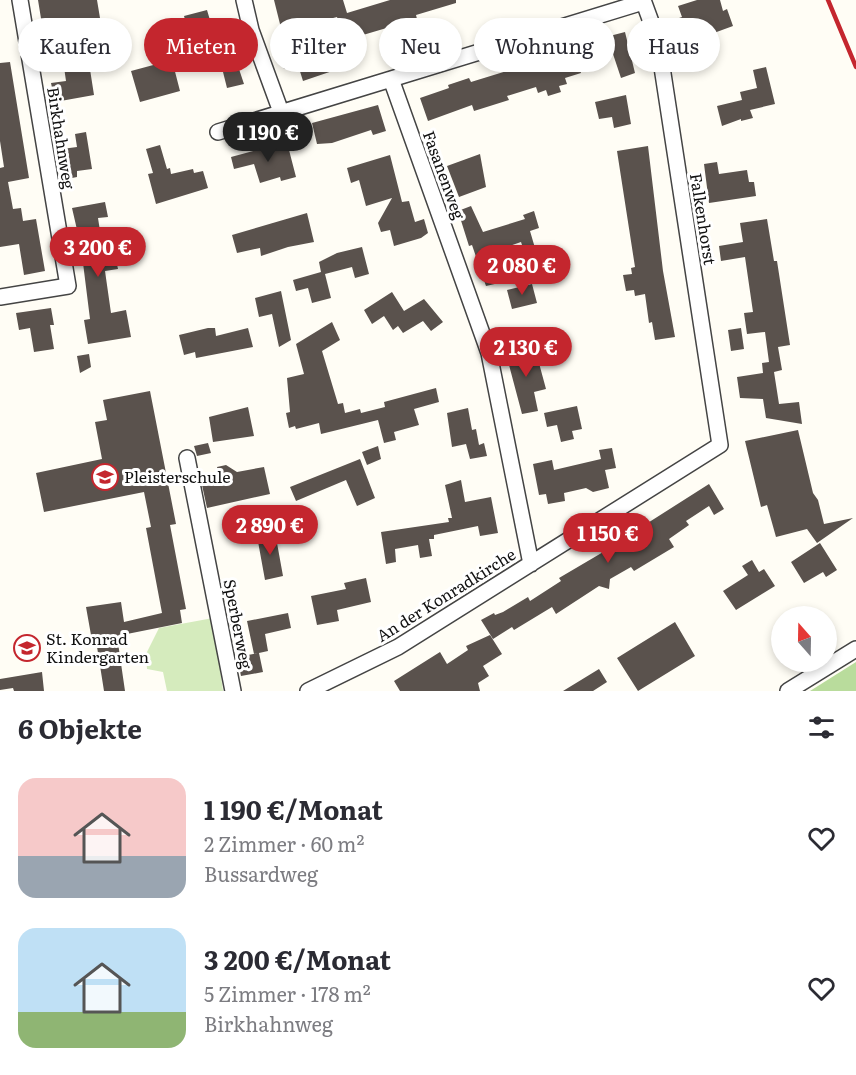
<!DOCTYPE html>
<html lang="de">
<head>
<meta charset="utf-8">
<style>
  body { margin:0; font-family:Literata,serif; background:#f2f2f3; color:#2b2b33; height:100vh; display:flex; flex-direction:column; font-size:22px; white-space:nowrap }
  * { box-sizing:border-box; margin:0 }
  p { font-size:20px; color:#7c7c81 }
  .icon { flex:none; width:33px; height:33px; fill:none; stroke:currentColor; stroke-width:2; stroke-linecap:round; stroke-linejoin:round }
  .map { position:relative; height:691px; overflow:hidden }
  .drawer { display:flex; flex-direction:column; background:#fff; flex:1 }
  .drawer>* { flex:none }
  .top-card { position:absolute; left:18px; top:18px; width:820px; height:54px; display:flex; gap:12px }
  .needle { width:39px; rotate:340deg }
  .fabs { position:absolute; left:771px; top:606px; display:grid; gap:12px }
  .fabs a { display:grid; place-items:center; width:66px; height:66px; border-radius:50%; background:#fff; box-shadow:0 3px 9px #0003; font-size:30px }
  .price { position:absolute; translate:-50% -51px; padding:0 14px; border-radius:21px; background:#c4262e; color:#fff; font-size:20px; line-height:39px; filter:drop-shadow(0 2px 3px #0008) }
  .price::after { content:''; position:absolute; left:50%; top:36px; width:18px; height:14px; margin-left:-9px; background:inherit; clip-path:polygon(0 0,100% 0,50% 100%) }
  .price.selected { background:#222; color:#fff }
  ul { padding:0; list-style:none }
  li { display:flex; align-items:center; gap:18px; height:150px; padding:0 18px }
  li span { display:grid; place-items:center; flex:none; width:168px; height:120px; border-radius:18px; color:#555 }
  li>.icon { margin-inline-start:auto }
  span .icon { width:72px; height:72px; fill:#fffc; stroke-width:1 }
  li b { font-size:26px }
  h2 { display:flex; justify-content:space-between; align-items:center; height:72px; padding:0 18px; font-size:26px }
  .chip { padding:0 21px; border-radius:27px; background:#fff; box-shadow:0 3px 9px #0003; font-size:21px; line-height:54px }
  .chip.selected { background:#c4262e; color:#fff }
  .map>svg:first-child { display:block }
  .green { fill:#d5ebbd }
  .forest { fill:#b9dc9c }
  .building { fill:#5a524d; fill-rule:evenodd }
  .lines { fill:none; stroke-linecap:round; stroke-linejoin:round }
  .minor-casing { stroke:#444; stroke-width:18 }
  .minor { stroke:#fff; stroke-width:15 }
  .rail { stroke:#c4262e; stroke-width:4.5 }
  .labels { text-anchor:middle; stroke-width:6; stroke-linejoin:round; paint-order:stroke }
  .street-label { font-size:16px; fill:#111; stroke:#fff }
  .poi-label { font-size:16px; fill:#111; stroke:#fff; text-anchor:start }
</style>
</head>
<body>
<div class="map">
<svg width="856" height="691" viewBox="0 0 856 691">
  <rect width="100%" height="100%" fill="#fffdf5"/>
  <!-- green -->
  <path class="green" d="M 213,618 L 223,691 L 167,691 L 163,672 L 147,669 L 146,654 L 159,628 Z"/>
  <!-- forest -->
  <path class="forest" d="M 856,662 L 856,691 L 810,691 Z"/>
  <!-- building -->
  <path class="building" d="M 38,0 L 97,0 L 101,24 L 77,28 L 83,64 L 89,63 L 94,95 L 55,102 L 51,83 L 66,81 L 64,67 L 69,66 L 64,40 L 45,43 Z
    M 274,0 L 343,0 L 347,13 L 390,0 L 456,0 L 456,3 L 416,15 L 417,19 L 346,40 L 353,64 L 303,81 L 298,65 L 284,69 L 281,57 L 293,53 L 286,31 L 282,32 ZM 337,17 L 344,38 L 320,45 L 314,23 Z
    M 697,0 L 720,0 L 723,11 L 727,9 L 733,26 L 681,45 L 679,40 L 677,41 L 670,21 L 682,17 L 678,6 Z
    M 207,10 L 212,27 L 224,24 L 244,84 L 227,88 L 220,60 L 213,62 L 206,37 L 191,41 L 184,16 Z
    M 625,32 L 635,73 L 621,78 L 613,54 L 579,65 L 581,73 L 565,78 L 567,84 L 559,86 L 561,92 L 548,96 L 546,90 L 538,93 L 536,87 L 507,96 L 509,100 L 474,111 L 472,105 L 428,121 L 420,98 L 449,88 L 448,85 L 469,78 L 471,82 L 513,69 L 514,72 L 550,58 L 551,61 L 577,52 L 575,45 Z
    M 172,60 L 180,91 L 140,102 L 131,71 Z
    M 10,62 L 29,178 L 8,182 L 13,209 L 21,208 L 23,221 L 36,219 L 45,271 L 24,275 L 19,244 L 0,247 L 0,168 L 4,167 L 0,141 L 0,63 Z
    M 766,67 L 775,104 L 750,110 L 753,118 L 741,121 L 741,119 L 722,126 L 717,106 L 742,100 L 740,92 L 757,88 L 753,70 Z
    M 626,95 L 631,124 L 614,128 L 612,117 L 599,119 L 595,102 Z
    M 378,105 L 386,131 L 373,135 L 371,130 L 332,143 L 317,144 L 312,123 Z
    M 86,132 L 92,169 L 77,171 L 77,177 L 67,179 L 62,149 L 77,147 L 75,134 Z
    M 283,143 L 285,151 L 289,150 L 296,177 L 281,181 L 280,177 L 260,183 L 254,164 L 234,169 L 231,157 Z
    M 160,145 L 167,169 L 170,168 L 171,174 L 193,169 L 194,173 L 203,171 L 208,188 L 156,204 L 148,174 L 153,173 L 146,149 Z
    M 648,146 L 663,271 L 675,337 L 655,340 L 652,322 L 649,323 L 645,294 L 635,296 L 634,290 L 626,291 L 623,275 L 632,274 L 631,268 L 635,267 L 617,151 Z
    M 480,154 L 486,187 L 459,197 L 447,166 Z
    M 390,155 L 402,202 L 409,201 L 415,222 L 424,219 L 428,233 L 421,238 L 394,246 L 390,230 L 381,232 L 378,223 L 392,198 L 366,206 L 359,180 L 351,183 L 347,168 Z
    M 717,162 L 719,174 L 747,170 L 749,182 L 754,182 L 756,196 L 709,203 L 704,164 Z
    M 105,202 L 108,217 L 98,218 L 104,257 L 115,255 L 118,269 L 105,271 L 111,313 L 126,310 L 131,337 L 88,344 L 84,320 L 90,319 L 81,247 L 72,208 Z
    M 471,206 L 483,232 L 525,219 L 523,215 L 534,211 L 539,228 L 530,231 L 535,248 L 524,251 L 521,242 L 489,253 L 499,283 L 486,286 L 472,245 L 469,246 L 458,211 Z
    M 307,213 L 314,242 L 288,247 L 261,256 L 260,248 L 237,253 L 232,235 Z
    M 767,219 L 774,261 L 777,261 L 790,345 L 778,347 L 782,370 L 774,372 L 779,404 L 799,402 L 802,424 L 766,418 L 763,399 L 740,398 L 737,377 L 763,373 L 762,363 L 769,362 L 765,332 L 747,334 L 744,313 L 753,312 L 745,257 L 721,261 L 719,246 L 743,242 L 740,223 Z
    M 362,247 L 369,274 L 355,278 L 352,267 L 325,274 L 331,298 L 312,303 L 308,288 L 296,291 L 293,280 L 321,272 L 319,262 L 337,253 Z
    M 532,284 L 537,303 L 512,309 L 507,290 Z
    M 281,291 L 291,340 L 279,347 L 272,314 L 259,317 L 255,298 Z
    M 392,292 L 404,311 L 424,299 L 443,322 L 431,331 L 423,321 L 403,333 L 398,326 L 393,330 L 384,316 L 372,324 L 364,310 Z
    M 51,308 L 54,325 L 50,325 L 54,349 L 34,352 L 30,328 L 19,330 L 16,313 Z
    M 332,322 L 340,340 L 322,351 L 338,404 L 343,403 L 345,413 L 360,409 L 361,413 L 385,407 L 384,402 L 436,388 L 439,402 L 414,409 L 419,425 L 394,432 L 396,440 L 384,443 L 378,420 L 321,434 L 319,423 L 296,429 L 295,426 L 289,428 L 286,413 L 290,412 L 287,378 L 304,374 L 296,344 Z
    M 208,328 L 215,328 L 216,336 L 248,328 L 253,347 L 196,358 L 195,352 L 184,355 L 179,335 Z
    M 741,328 L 744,349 L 731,351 L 728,330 Z
    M 517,347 L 520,356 L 536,352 L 546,389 L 534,392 L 538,411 L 522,414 L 505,350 Z
    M 89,354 L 91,367 L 80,373 L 77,356 Z
    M 150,391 L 176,524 L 170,525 L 186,609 L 180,610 L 182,623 L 117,636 L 125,691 L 104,691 L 95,634 L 91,635 L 86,607 L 121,602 L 124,622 L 162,613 L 146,528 L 151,527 L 144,492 L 44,512 L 36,473 L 102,459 L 95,422 L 107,420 L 103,400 Z
    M 577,406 L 582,429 L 572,431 L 574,439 L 561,442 L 557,425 L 547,427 L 544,413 Z
    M 248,407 L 254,436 L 213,442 L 209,417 Z
    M 468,408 L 472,430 L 476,429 L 479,445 L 484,443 L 487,456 L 470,459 L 466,444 L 452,447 L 447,413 Z
    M 798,430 L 813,493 L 818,500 L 824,524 L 853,518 L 817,543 L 807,529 L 776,537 L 767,505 L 761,507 L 745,441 Z
    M 208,443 L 211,453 L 197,456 L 194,446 Z
    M 378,446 L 381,459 L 367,465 L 362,452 Z
    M 612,448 L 616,468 L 605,470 L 609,488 L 593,492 L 586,488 L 564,493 L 565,501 L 548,504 L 546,494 L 539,495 L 533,464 L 552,460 L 554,470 L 601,459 L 599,450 Z
    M 360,459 L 375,498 L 357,506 L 346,480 L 296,501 L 290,487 Z
    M 226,465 L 237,472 L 264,467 L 270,494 L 207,508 L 202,485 L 220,481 L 217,467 Z
    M 461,480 L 465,502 L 491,497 L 498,533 L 480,536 L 478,526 L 434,535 L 434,539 L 429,539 L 432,556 L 420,558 L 418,545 L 395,549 L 396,562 L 386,564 L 381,532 L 449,522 L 448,518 L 452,518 L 445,485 Z
    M 709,484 L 724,509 L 714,515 L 709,506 L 686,521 L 689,525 L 669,539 L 674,547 L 634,571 L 631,567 L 610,579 L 609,589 L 599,586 L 556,614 L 552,607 L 514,630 L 512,627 L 493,639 L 481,620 L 494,613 L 495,615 L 503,612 L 528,597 L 530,601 L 561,581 L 559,578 L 644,528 L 643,526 Z
    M 275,532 L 283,576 L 265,580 L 257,536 Z
    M 820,543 L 837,570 L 826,577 L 823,572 L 804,583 L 791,562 Z
    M 752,560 L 759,572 L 764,569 L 775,586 L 736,610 L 723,591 L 748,575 L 742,566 Z
    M 366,578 L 371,602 L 337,610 L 339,621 L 317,625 L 311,596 L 346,589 L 344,583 Z
    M 288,613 L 291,628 L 265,634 L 268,651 L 259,653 L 263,672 L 241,676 L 237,657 L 258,653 L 254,654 L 247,621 Z
    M 240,616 L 242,629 L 231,631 L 229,618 Z
    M 675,622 L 695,656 L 638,691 L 617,658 Z
    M 490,635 L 502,654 L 483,666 L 489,676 L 478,683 L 480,691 L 400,691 L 394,681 L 440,652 L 447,664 L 468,650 L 466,646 Z
    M 599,669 L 607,682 L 593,691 L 563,691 Z
    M 42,672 L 44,691 L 14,691 L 13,688 L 0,690 L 0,679 Z"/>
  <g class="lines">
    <defs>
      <path id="minor" d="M 244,0 L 251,30 L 281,112
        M 391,79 L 489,353 L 531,564
        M 218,132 L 643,2
        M 0,297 L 68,286 L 20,0
        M 187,458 L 233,691
        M 308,691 L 398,647 L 720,445 L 658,41 L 643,0
        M 788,691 L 856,649"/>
    </defs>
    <!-- minor casing -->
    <use href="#minor" class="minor-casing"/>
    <!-- minor -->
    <use href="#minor" class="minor"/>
    <!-- rail -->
    <path class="rail" d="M 828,0 L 856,67"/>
  </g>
  <!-- icons -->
  <defs>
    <symbol id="school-ring" viewBox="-11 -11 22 22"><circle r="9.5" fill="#fff" stroke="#c4262e" stroke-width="1.5"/><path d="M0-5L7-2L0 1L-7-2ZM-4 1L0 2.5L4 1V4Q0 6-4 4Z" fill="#c4262e"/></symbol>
  </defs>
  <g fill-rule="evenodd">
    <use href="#school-ring" x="90" y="462" width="30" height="30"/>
    <use href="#school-ring" x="12" y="633" width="30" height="30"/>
  </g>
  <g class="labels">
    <!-- street labels -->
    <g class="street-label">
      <text transform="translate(61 138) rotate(81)" y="6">Birkhahnweg</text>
      <text transform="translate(444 175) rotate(70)" y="6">Fasanenweg</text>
      <text transform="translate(703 219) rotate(81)" y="6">Falkenhorst</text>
      <text transform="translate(446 595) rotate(-32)" y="6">An der Konradkirche</text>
      <text transform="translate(238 624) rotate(79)" y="6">Sperberweg</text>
    </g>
    <!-- poi labels -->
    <g class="poi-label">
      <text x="124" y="483">Pleisterschule</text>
      <text x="46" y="645">St. Konrad<tspan x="46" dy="18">Kindergarten</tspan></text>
    </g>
  </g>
</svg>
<div class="fabs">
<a><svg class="needle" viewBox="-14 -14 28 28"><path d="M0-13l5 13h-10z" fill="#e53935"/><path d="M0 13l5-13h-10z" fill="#7c7c81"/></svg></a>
</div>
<b class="price selected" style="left:268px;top:163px">1 190 €</b>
<b class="price" style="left:98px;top:278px">3 200 €</b>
<b class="price" style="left:522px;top:296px">2 080 €</b>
<b class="price" style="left:526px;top:378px">2 130 €</b>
<b class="price" style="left:270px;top:556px">2 890 €</b>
<b class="price" style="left:608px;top:564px">1 150 €</b>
<div class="top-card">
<a class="chip">Kaufen</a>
<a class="chip selected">Mieten</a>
<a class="chip">Filter</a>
<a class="chip">Neu</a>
<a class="chip">Wohnung</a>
<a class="chip">Haus</a>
</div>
</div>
<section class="drawer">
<h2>6 Objekte<svg class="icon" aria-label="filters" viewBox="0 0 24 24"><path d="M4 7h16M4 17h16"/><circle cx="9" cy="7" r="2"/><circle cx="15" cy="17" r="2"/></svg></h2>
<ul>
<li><span style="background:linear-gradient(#f6c9c9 65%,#9aa5b1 0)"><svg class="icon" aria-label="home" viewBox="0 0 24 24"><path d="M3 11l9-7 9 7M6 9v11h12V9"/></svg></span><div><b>1 190 €/Monat</b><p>2 Zimmer · 60 m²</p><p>Bussardweg</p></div><svg class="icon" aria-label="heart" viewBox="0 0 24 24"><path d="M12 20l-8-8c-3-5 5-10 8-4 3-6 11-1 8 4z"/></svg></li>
<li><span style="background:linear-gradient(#bfe0f5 70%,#8fb573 0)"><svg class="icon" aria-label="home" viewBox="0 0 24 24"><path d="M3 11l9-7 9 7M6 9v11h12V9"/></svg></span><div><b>3 200 €/Monat</b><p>5 Zimmer · 178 m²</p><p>Birkhahnweg</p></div><svg class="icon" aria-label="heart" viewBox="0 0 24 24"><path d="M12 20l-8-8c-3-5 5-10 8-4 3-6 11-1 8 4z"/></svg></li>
</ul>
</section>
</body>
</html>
